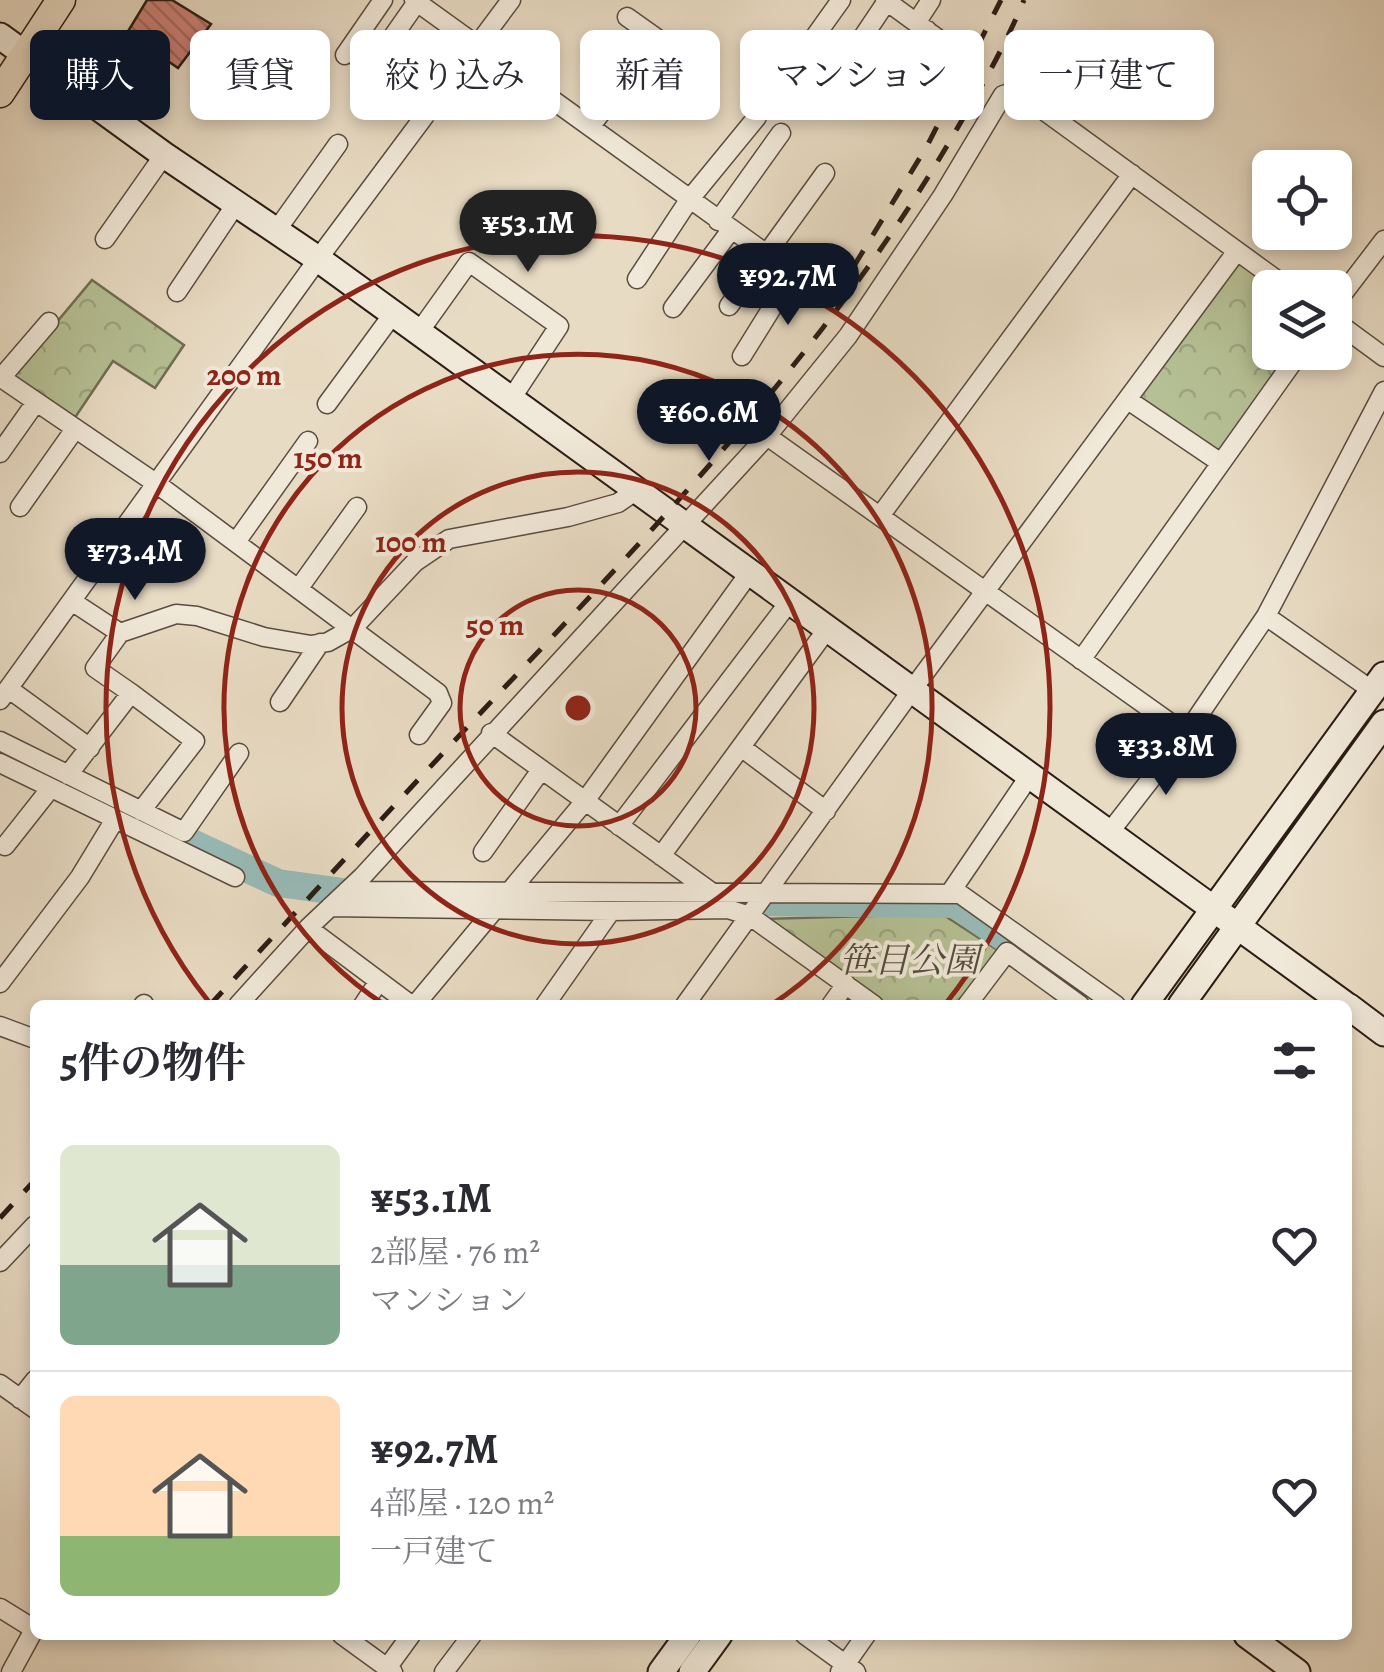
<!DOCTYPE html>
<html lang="ja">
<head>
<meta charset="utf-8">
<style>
  body { margin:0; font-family:Alegreya,"Noto Serif JP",serif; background:#f2f2f3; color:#2b2b33; height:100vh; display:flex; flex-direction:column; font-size:38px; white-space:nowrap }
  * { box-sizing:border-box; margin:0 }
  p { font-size:32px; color:#7c7c81 }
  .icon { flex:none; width:55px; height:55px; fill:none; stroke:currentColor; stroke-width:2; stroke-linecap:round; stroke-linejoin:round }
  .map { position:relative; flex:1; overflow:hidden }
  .sheet { position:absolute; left:30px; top:1000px; width:1322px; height:640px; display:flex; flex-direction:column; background:#fff; border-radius:15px; box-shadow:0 5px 15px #0003 }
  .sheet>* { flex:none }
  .hud { position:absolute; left:30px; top:30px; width:1325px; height:90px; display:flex; gap:20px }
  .fabs { position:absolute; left:1252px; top:150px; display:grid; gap:20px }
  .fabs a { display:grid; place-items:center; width:100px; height:100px; border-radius:15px; background:#fff; box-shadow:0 5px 15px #0003; font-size:50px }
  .price { position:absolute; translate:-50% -85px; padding:0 22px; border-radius:35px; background:#111827; color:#fff; font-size:32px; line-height:65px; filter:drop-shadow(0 2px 5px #0008) }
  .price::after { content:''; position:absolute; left:50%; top:60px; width:30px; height:22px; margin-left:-15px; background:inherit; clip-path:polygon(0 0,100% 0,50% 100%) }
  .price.on { background:#222; color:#fff }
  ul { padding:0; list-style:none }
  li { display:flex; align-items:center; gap:30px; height:250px; padding:0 30px }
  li+li { border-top:2px solid #e1e1e2 }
  li span { display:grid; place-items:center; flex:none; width:280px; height:200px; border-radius:15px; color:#555 }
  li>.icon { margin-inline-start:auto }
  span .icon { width:120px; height:120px; fill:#fffc; stroke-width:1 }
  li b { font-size:42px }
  h2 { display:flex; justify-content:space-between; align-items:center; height:120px; padding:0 30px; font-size:42px }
  .tag { padding:0 35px; border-radius:15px; background:#fff; box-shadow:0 5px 15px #0003; font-size:35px; line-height:90px }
  .tag.on { background:#111827; color:#fff }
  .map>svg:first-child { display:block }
  .park { fill:url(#park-crowns); stroke:#706e54; stroke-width:2.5 }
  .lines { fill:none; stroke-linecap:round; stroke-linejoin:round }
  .river { stroke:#98bbb8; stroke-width:28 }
  .building { fill:url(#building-back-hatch); stroke:#2b1c15; stroke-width:2.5 }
  .street-casing { stroke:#5a4c40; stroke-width:21 }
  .secondary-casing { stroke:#2b1c15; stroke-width:29 }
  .primary-casing { stroke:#2b1c15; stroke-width:31 }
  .path { stroke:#2b1c15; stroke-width:2.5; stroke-dasharray:2.5 5; stroke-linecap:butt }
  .street { stroke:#f0e8d8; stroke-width:18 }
  .secondary { stroke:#f0e8d8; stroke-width:25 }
  .primary { stroke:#e8dbc3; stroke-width:28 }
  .rail { stroke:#2b1c15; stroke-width:5; stroke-dasharray:18 18; stroke-linecap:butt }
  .ring { fill:none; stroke:#8f2418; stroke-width:5 }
  .labels { text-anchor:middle; stroke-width:8; stroke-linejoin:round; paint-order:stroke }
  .park-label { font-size:35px; font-style:italic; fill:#544d3b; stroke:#f0e8d8 }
  .centre { fill:#8f2418; stroke:#f0e8d8; stroke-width:5 }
  .ring-label { font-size:30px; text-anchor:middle; font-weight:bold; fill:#8f2418; stroke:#f0e8d8; stroke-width:8; stroke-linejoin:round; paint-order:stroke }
</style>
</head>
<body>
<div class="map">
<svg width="1384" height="1672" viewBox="0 0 1384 1672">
  <defs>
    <pattern id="park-crowns" width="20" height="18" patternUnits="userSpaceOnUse" patternTransform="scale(2.5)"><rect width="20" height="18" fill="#b5c094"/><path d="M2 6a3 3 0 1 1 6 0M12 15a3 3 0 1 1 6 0" fill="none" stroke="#9ca47f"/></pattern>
    <pattern id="building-back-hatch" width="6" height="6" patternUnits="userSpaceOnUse" patternTransform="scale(2.5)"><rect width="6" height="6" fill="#cc8176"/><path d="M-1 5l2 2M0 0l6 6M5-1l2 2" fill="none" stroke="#a66960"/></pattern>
  </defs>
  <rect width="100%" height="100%" fill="#e8dbc3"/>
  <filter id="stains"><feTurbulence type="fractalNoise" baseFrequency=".002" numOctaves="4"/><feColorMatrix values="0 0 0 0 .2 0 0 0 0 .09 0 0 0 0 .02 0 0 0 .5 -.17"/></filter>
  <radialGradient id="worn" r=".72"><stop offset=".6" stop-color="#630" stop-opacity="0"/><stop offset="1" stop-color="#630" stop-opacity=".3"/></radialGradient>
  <!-- park -->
  <path class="park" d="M 1238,256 L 1281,287 L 1270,288 L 1270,352 L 1296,353 L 1220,458 L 1133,399 Z
    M 92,280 L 184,345 L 155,388 L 113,361 L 74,419 L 11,377 Z
    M 942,914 L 1002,953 L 962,1005 L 878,1005 L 761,919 Z"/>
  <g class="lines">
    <!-- river -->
    <path class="river" d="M 0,750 L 65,784 L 278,883 L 372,896
      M 535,900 L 955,904 L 1072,984"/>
  </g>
  <!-- building -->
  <path class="building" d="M 147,0 L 172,0 L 211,24 L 178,68 L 127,33 Z"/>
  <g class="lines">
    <defs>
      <path id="street" d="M 414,0 L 811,286
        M 885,0 L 937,38
        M 417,2 L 368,72 L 429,111
        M 916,23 L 931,0
        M 852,53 L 887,1
        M 345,55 L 383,0
        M 791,70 L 841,0
        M 892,82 L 927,30
        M 590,127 L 658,39 L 627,17
        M 718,221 L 781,133
        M 276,231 L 338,144
        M 105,239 L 164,155
        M 637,279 L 689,200 L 757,117
        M 177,292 L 236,204
        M 1335,304 L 1384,240
        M 729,306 L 825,173
        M 673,308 L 731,230
        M 1335,321 L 1384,357
        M 419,332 L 469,262 L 559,326 L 511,399
        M 742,356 L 793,274
        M 0,377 L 157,484 L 438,693 L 442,703 L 419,735
        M 1,378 L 49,322
        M 1128,400 L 1221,463
        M 327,404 L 393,314
        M 767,436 L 1186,734
        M 0,453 L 36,402
        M 20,507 L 75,429
        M 880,516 L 1132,174
        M 236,542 L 308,441
        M 299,588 L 357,507
        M 73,602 L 120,633
        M 1266,616 L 1373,691
        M 1081,660 L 1300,352
        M 9,689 L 90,748
        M 131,693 L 195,741 L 141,811
        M 0,700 L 318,259 L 511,0
        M 280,702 L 320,643
        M 491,733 L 710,891
        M 0,741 L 184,832 L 239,753
        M 741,747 L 826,811
        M 0,763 L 235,877
        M 68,775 L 131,693 L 95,668 L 120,633 L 176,614 L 197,616 L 264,637 L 311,645 L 328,642 L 353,628 L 415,562 L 449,539 L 568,517 L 618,503 L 637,490
        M 619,826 L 790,601
        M 1109,833 L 1186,734 L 1266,616 L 1384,391
        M 5,846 L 50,789
        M 483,852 L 541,770
        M 661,856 L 828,628
        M 347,891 L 960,894 L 1116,1005
        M 950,893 L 1030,775
        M 330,907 L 611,911 L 728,909 L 750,916 L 874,1005
        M 308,928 L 411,1005
        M 0,983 L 80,877 L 114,821
        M 143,1005 L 144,1004
        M 238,1005 L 308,928 L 362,877 L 767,436 L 848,336 L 943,195 L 1003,95 L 1017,91 L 1288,288
        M 363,1005 L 379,981
        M 415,1005 L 585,801 L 750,572
        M 545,1005 L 611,911
        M 685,1005 L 912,690 L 1237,251
        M 831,1005 L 846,984
        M 967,1005 L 1007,952 L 1080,1005
        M 0,1026 L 35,1039
        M 0,1262 L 35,1225
        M 0,1384 L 35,1409
        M 20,1399 L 35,1380
        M 0,1608 L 34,1629
        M 342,1635 L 393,1672
        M 805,1635 L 856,1672
        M 387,1668 L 411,1635
        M 11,1672 L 35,1628
        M 444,1672 L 472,1635
        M 840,1672 L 866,1635"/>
      <path id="secondary" d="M 0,36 L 164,155 L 318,259 L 1346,1005
        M 1144,1005 L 1384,675
        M 1181,1005 L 1384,723
        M 1348,1006 L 1384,1033
        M 1247,1635 L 1297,1672
        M 661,1672 L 688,1635
        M 692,1672 L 719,1635"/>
      <path id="primary" d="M 0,93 L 61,0"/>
    </defs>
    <!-- street casing -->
    <use href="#street" class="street-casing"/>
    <!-- secondary casing -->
    <use href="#secondary" class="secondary-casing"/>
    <!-- primary casing -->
    <use href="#primary" class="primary-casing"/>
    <!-- path -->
    <path class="path" d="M 952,46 L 964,52"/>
    <!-- street -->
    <use href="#street" class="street"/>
    <!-- secondary -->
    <use href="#secondary" class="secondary"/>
    <!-- primary -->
    <use href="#primary" class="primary"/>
    <!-- rail -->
    <path class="rail" d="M 854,266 L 927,146 L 1001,0
      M 210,1005 C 319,887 428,768 539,651 C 693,487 846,323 958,127 C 982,86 1006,44 1024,0
      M 0,1218 L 35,1180"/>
  </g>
  <!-- distance rings -->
  <g class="ring">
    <circle cx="578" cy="708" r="118"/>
    <circle cx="578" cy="708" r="236"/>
    <path d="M385 1005A354 354 0 1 1 771 1005"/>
    <path d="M209 1002A472 472 0 1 1 947 1002"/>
  </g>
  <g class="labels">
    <!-- park labels -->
    <g class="park-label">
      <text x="909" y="972">笹目公園</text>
    </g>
  </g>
  <circle cx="578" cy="708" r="15" class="centre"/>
  <g class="ring-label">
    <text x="244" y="385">200 m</text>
    <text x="328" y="468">150 m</text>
    <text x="411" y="552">100 m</text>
    <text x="495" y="635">50 m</text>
  </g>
  <rect width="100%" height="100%" filter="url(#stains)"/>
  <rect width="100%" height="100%" fill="url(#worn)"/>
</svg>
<div class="fabs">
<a><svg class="icon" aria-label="locate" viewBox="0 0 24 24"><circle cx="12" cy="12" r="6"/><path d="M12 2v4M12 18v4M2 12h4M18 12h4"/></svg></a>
<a><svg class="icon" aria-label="layers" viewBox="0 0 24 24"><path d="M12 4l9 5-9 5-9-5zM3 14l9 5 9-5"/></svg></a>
</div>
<b class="price on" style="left:528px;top:275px">¥53.1M</b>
<b class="price" style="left:788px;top:328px">¥92.7M</b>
<b class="price" style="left:709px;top:464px">¥60.6M</b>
<b class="price" style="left:135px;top:603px">¥73.4M</b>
<b class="price" style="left:1166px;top:798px">¥33.8M</b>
<div class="hud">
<a class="tag on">購入</a>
<a class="tag">賃貸</a>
<a class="tag">絞り込み</a>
<a class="tag">新着</a>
<a class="tag">マンション</a>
<a class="tag">一戸建て</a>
</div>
<section class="sheet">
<h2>5件の物件<svg class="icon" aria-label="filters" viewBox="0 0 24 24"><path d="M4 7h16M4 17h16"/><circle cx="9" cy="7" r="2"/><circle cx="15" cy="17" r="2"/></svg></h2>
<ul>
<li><span style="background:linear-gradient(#dfe7d0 60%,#7fa58c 0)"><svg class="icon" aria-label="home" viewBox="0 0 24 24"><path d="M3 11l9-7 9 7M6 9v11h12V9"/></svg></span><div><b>¥53.1M</b><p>2部屋 · 76 m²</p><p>マンション</p></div><svg class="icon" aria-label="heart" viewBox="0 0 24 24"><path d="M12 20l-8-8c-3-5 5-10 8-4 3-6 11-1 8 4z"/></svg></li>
<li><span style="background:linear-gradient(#ffd9b3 70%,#8fb573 0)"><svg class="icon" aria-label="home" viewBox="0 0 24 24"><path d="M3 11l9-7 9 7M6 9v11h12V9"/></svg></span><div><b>¥92.7M</b><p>4部屋 · 120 m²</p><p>一戸建て</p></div><svg class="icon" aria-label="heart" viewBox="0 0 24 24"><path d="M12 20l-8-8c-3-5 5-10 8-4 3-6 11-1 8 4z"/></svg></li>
</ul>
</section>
</div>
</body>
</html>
